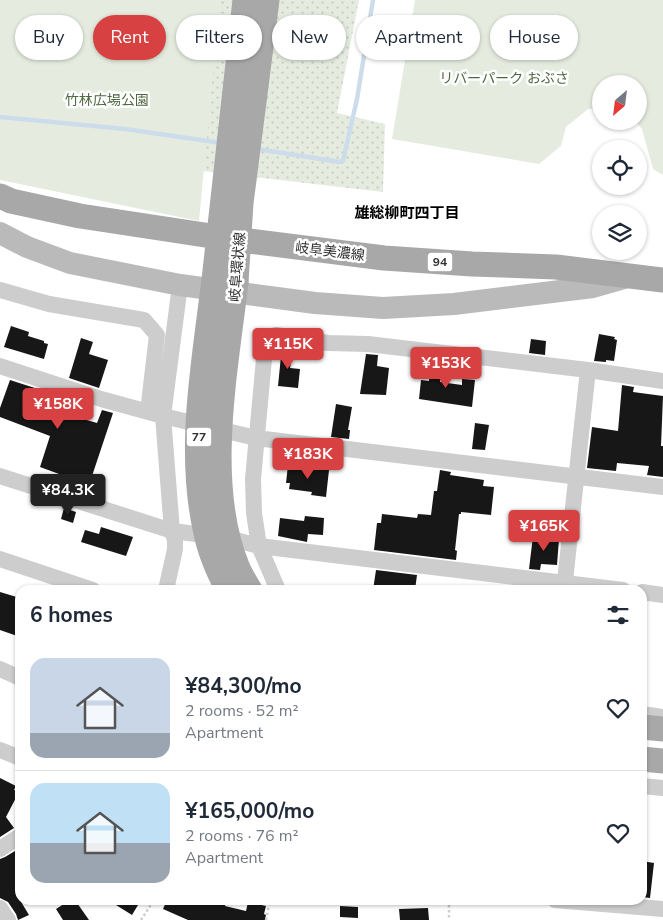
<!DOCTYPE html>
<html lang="en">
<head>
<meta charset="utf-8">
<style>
  body { margin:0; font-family:"Nunito Sans","Noto Sans JP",sans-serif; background:#f6f6f7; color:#1f2937; height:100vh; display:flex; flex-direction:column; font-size:19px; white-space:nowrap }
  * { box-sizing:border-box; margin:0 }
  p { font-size:16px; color:#747a83 }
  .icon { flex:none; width:28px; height:28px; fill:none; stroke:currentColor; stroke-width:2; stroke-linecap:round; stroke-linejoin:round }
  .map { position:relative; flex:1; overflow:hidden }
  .drawer { position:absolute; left:15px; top:585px; width:632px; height:320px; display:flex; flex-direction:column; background:#fff; border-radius:15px; box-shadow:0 1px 4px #0004 }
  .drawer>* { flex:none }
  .banner { position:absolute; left:15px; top:15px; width:634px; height:45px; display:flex; gap:10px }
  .needle { width:32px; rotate:208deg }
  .controls { position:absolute; left:592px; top:75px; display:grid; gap:10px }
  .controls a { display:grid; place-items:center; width:55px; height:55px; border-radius:50%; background:#fff; box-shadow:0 1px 4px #0004; font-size:25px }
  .price { position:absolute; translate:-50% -42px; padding:0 11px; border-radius:5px; background:#d74142; color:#fff; font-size:16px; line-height:32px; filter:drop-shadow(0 1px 2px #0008) }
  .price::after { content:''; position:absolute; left:50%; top:30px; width:15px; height:11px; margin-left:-8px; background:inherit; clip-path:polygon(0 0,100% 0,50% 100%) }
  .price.on { background:#222; color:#fff }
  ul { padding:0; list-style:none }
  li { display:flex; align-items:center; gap:15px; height:125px; padding:0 15px }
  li+li { border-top:1px solid #e0e1e3 }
  li span { display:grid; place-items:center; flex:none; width:140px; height:100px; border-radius:15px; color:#555 }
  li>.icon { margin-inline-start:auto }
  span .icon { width:60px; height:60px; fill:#fffc; stroke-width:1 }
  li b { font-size:21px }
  h2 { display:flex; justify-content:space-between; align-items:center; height:60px; padding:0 15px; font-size:21px }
  .tag { padding:0 18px; border-radius:22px; background:#fff; box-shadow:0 1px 4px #0004; font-size:18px; line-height:45px }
  .tag.on { background:#d74142; color:#fff }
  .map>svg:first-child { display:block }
  .grass { fill:url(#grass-dots) }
  .green { fill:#e5ecdf }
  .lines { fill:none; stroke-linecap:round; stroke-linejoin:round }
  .stream { stroke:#cddcea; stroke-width:4.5 }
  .building { fill:#171717 }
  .path { stroke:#cdcdcd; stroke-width:2.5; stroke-dasharray:2.5 2.5; stroke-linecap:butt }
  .street { stroke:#cdcdcd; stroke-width:16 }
  .secondary { stroke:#bababa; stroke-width:22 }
  .primary { stroke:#a8a8a8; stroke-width:25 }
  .primary-bridge { stroke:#a8a8a8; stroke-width:25 }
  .labels { text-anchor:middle; stroke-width:5; stroke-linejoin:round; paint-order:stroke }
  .shield { fill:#fff; stroke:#6e6e6e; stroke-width:1 }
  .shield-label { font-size:12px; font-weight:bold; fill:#303030 }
  .park-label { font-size:14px; fill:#506840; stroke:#fff }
  .street-label { font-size:14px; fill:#303030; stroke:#fff }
  .neighbourhood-label { font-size:15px; font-weight:bold; fill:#000; stroke:#fff }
</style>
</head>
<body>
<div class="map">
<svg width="663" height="920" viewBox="0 0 663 920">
  <defs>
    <pattern id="grass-dots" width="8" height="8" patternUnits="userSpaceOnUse" patternTransform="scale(1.25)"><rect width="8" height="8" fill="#e5ecdf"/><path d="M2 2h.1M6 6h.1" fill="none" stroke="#c5cbc0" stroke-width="1.8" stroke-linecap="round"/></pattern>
  </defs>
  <rect width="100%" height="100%" fill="#fff"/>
  <!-- grass -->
  <path class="grass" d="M 0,0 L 359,0 L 337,113 L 385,124 L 383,192 L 151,165 Z"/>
  <!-- green -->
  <path class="green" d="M 0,0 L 220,0 L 199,221 L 0,180 Z
    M 415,0 L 663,0 L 663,175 L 653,169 L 642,129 L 635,121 L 639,121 L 639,84 L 601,84 L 601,109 L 588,109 L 566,127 L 561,146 L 539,164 L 392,139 Z"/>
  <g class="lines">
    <!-- stream -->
    <path class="stream" d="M 0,117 L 125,129 L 222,143
      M 257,149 L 340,162 L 343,161 L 357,99 L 373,0"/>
  </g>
  <!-- building -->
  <path class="building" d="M 11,326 L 29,332 L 28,336 L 44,341 L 44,343 L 48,344 L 44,359 L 4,347 Z
    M 599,334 L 615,337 L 614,339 L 617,340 L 614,361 L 606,360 L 606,362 L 594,361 Z
    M 81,338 L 93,342 L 89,354 L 108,360 L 99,388 L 69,378 Z
    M 531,339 L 546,341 L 545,355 L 529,353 Z
    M 282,346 L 293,348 L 290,368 L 300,369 L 298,388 L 278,386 Z
    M 366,354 L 378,355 L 377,366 L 389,368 L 386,395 L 360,394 Z
    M 430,361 L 442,363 L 440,382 L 462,385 L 462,379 L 475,380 L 472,407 L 419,399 L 421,380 L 429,381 Z
    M 10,380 L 78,402 L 73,416 L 97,423 L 102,410 L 113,413 L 89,485 L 40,467 L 50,436 L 0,417 L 0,408 Z
    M 622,385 L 634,387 L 633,392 L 663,396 L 661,446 L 663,446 L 663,477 L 647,475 L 649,466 L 617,463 L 616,471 L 587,468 L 592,427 L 618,431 Z
    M 336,404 L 352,407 L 348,430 L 350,430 L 349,439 L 331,437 Z
    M 475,423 L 489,425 L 485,450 L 472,449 Z
    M 288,465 L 329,470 L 326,497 L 311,495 L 312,492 L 289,489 L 290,483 L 286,483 Z
    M 440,470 L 451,472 L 450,475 L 484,480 L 483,486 L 494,487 L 491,515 L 461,512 L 461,514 L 459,514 L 455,550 L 457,551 L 456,560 L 374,550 L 377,523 L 381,523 L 382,514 L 417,518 L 418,514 L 431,515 L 434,491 L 437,491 Z
    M 64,508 L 76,512 L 73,523 L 61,519 Z
    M 305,516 L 324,518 L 323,535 L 308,534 L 307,542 L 278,536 L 280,518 L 304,521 Z
    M 101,527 L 133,537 L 126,556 L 81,542 L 85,530 L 99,534 Z
    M 533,536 L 559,539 L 557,565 L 541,564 L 540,570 L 529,569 Z
    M 376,570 L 417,575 L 415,590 L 373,590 Z
    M 0,592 L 20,598 L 20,637 L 0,630 Z
    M 0,778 L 16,786 L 14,790 L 19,792 L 6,817 L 14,828 L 0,837 Z
    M 20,848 L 20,900 L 29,915 L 18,920 L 16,914 L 8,902 L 0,898 L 0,859 L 5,857 Z
    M 642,861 L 654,863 L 650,898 L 642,897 Z
    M 70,900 L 75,900 L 89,920 L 63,920 L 56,909 Z
    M 108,900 L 141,900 L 132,915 Z
    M 167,900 L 226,900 L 225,906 L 246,911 L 248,902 L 266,906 L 264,914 L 266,915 L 265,920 L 188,920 L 163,909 Z
    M 340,906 L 358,907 L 358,918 L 340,917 Z
    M 428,908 L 429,920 L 400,920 L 399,909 Z"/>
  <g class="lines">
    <!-- path -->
    <path class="path" d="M 449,900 L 449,920
      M 141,920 L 154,900
      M 266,920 L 270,900"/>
    <!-- street -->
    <path class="street" d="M 0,290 L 49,304 L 144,320 L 157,335 L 148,412
      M 0,366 L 101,399 L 163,416 L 256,438 L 663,487
      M 0,476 L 172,531 L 228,538 L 259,546 L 623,590
      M 0,559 L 93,590
      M 166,590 L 175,549 L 175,540 L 172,531 L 163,416 L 180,285
      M 278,590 L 259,546 L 254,513 L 253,479 L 265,348 L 268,339 L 276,335 L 328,343 L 368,344 L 588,370 L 663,381
      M 564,590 L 588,370
      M 642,592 L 663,595
      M 0,669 L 20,678
      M 642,714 L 663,717
      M 0,750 L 20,758
      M 642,786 L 663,788
      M 0,849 L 20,836
      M 555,900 L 663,909
      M 0,908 L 8,920"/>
    <!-- secondary -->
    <path class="secondary" d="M 0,233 L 27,247 L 70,263 L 180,285 L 315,303 L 383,308 L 454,304 L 593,287 L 628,277"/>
    <!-- primary -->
    <path class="primary" d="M 0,196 L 11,201 L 80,216 L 218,237 L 384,258 L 472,264 L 556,267 L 663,280
      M 214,280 L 245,0
      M 236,282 L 241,203 L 267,0
      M 642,727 L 663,729
      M 642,759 L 663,761"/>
    <!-- primary-bridge -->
    <path class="primary-bridge" d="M 214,280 C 204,363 187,450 206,533 C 210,553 219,573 228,590
      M 236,282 C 226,370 203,482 237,566 C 240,574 245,582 250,590"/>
  </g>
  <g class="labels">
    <!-- shield labels -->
    <g class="shield">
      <rect x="427.5" y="252.5" width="25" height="19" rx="4"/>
      <rect x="186.5" y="427.5" width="25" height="19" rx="4"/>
    </g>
    <g class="shield-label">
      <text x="440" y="266">94</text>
      <text x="199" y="441">77</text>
    </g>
    <!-- park labels -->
    <g class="park-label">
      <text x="504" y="83">リバーパーク おぶさ</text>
      <text x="107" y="105">竹林広場公園</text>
    </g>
    <!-- street labels -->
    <g class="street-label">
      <text transform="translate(330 251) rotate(7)" y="5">岐阜美濃線</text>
      <text transform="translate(237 267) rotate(-85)" y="5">岐阜環状線</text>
    </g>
    <!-- neighbourhood labels -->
    <g class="neighbourhood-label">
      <text x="407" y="218">雄総柳町四丁目</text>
    </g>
  </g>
</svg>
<div class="controls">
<a><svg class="needle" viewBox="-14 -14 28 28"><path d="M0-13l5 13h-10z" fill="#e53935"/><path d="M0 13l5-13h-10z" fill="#747a83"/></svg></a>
<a><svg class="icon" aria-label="locate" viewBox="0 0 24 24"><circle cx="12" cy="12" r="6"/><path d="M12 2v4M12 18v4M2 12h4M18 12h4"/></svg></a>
<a><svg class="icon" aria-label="layers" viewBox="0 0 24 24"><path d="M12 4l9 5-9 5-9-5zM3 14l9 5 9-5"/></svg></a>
</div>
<b class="price" style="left:288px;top:370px">¥115K</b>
<b class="price" style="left:446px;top:389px">¥153K</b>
<b class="price" style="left:58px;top:430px">¥158K</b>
<b class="price" style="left:308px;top:480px">¥183K</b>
<b class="price on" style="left:68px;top:516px">¥84.3K</b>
<b class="price" style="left:544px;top:552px">¥165K</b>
<div class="banner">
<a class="tag">Buy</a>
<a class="tag on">Rent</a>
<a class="tag">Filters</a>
<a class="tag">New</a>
<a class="tag">Apartment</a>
<a class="tag">House</a>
</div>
<section class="drawer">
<h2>6 homes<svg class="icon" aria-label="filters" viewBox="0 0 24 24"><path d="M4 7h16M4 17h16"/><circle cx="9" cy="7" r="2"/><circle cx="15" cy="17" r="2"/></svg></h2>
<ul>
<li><span style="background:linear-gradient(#c9d6e8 75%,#9aa5b1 0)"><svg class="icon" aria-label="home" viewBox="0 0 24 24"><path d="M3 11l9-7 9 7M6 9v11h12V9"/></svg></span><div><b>¥84,300/mo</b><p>2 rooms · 52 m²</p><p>Apartment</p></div><svg class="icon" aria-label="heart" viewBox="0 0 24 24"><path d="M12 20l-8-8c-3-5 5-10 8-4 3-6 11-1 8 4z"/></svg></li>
<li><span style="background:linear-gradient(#bfe0f5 60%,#9aa5b1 0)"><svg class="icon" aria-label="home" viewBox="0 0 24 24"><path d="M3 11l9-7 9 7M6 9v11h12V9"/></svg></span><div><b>¥165,000/mo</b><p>2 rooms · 76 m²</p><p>Apartment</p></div><svg class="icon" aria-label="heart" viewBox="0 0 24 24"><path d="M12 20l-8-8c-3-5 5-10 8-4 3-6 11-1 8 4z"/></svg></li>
</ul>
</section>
</div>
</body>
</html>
